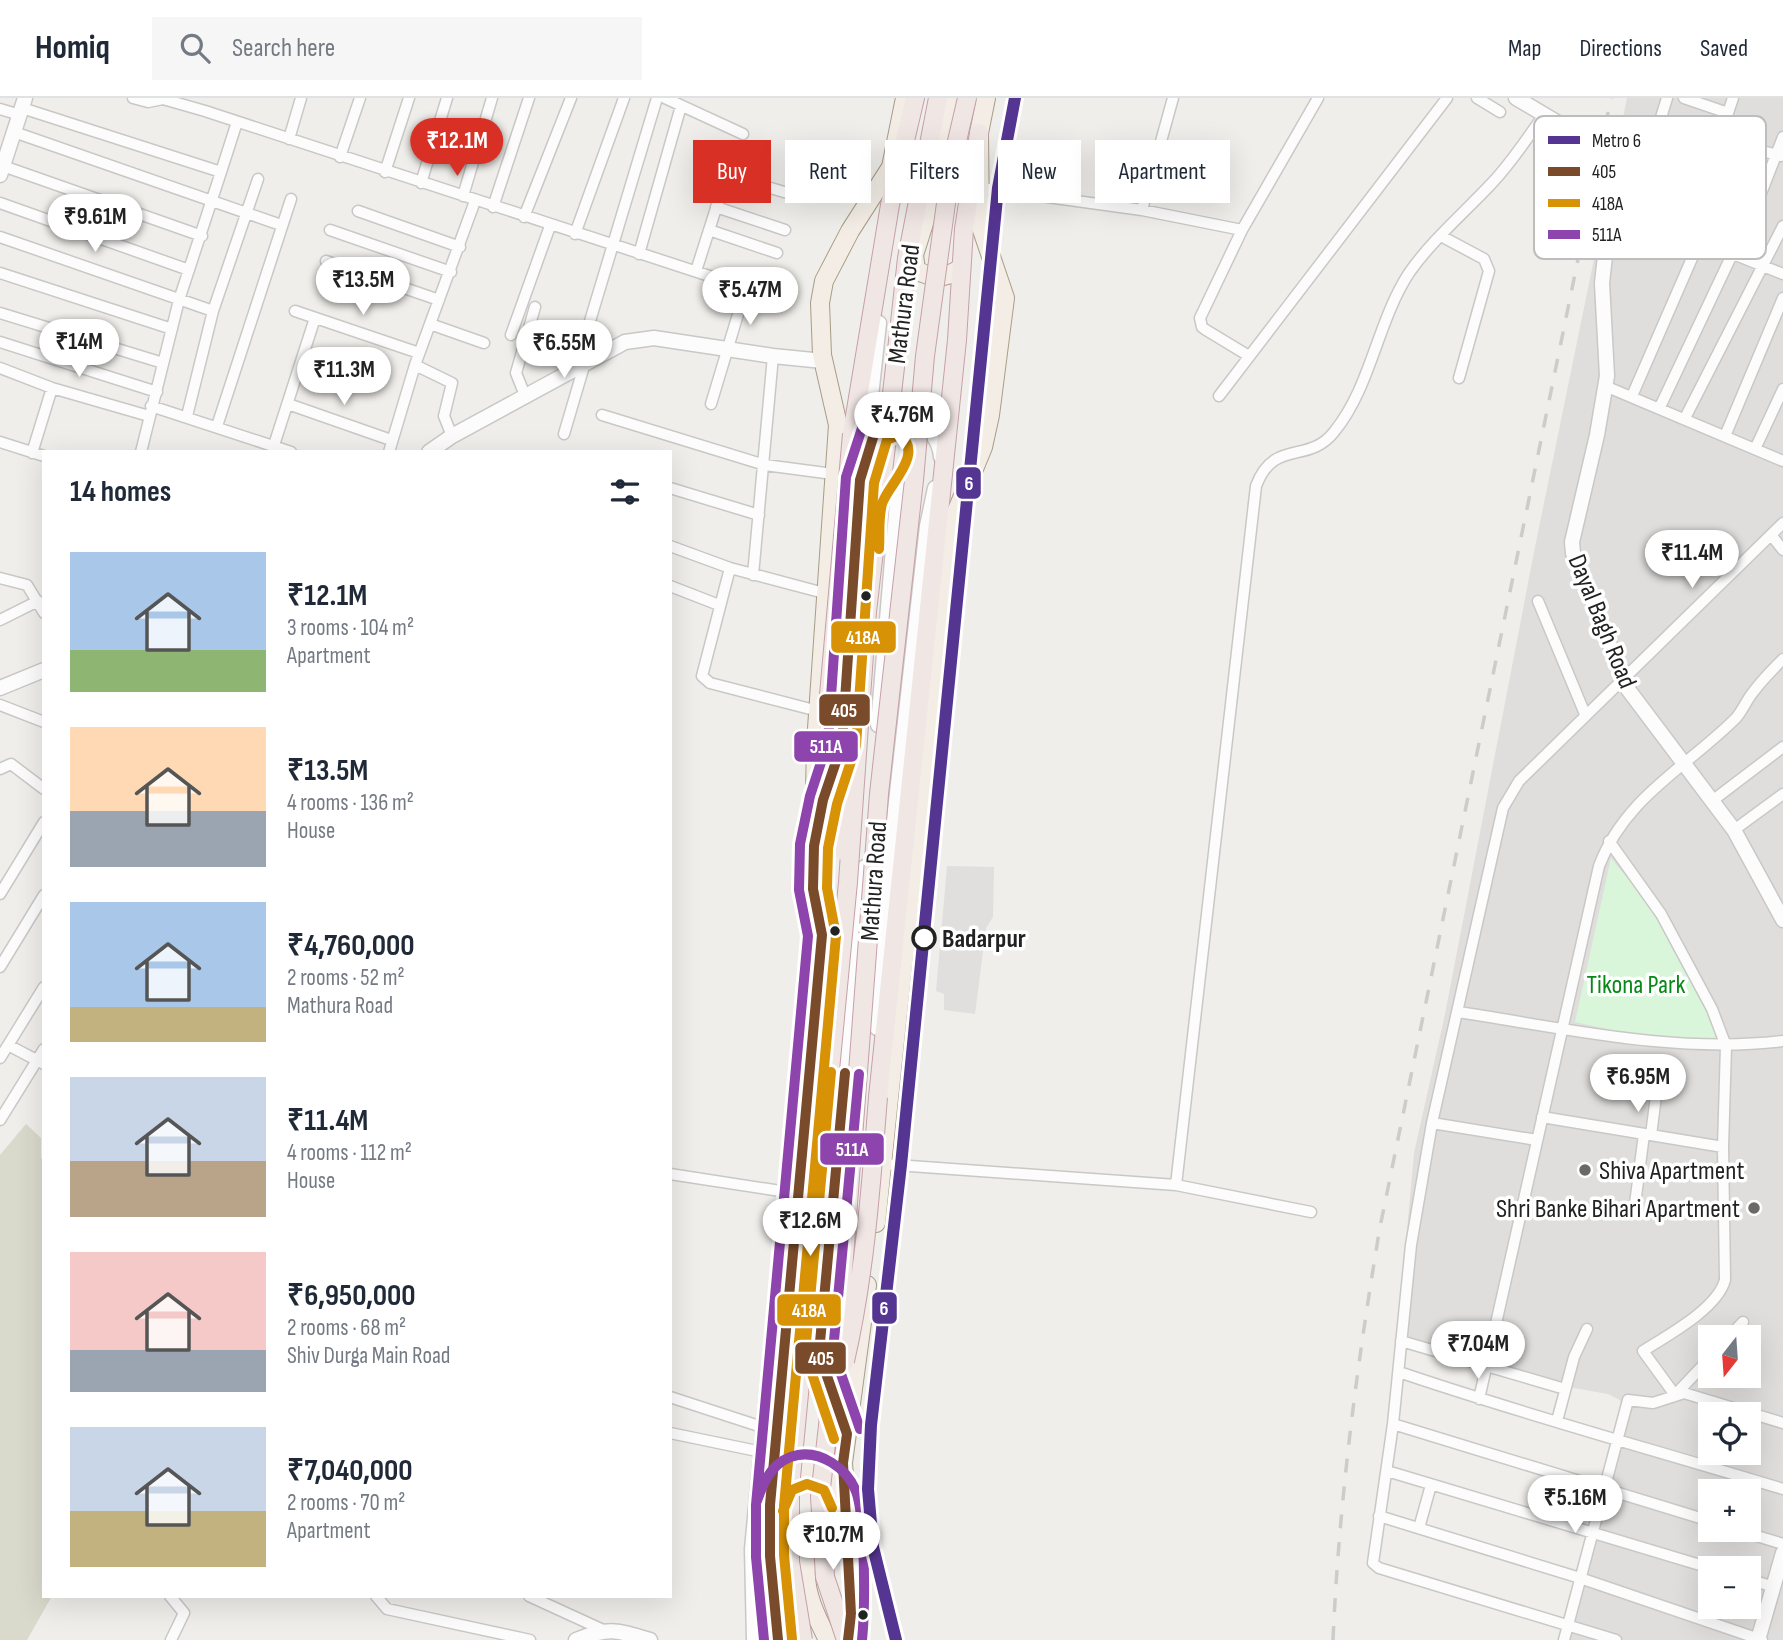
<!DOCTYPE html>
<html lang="en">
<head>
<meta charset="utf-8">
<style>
  body { margin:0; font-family:"Sofia Sans Condensed",sans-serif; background:#f6f6f7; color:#1f2937; height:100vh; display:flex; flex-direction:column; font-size:26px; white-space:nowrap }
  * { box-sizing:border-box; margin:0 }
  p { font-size:23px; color:#747a83 }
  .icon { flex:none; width:38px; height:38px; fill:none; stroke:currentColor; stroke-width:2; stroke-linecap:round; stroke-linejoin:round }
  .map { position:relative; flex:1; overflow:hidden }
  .panel { position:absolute; left:42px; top:352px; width:630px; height:1148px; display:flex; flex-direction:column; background:#fff; border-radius:0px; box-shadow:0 7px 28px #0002 }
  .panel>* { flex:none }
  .banner { position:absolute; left:693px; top:42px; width:665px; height:63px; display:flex; gap:14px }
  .needle { width:46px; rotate:197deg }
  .controls { position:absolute; left:1698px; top:1227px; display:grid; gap:14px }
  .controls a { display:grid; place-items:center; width:63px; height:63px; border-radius:0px; background:#fff; box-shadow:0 7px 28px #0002; font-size:35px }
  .price { position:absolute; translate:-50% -60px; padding:0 16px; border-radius:24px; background:#fff; color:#222; font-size:23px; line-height:46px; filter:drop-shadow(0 2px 4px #0008) }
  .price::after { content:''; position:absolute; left:50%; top:42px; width:21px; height:16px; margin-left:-10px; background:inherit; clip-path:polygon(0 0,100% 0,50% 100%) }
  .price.selected { background:#d93025; color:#fff }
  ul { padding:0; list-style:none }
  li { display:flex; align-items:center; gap:21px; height:175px; padding:0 28px }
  li span { display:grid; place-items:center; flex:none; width:196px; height:140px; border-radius:0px; color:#555 }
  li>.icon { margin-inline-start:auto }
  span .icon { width:84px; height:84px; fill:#fffc; stroke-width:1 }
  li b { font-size:30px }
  h2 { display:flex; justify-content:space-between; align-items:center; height:84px; padding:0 28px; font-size:30px }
  .tag { padding:0 24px; border-radius:0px; background:#fff; box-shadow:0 7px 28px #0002; font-size:24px; line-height:63px }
  .tag.selected { background:#d93025; color:#fff }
  header { display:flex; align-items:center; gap:42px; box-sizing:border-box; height:98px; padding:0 35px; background:#fff; border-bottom:2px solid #e0e1e3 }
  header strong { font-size:33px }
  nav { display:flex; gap:38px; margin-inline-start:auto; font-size:24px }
  .search { width:490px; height:63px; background:#f6f6f7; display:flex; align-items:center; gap:18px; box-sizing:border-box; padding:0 24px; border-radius:0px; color:#747a83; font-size:26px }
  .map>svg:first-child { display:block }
  .residential { fill:#dfdedc; fill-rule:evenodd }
  .construction { fill:#d9d9cc }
  .park { fill:#d9f6da }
  .parking { fill:#e0dfde }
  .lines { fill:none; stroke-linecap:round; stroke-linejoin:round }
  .minor-casing { stroke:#c9c8c6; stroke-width:13 }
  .tertiary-casing { stroke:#c9c8c6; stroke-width:17 }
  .primary-casing { stroke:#a79d86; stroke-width:20 }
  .trunk-casing { stroke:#c6a0aa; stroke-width:20 }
  .minor { stroke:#fdfcfc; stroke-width:10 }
  .tertiary { stroke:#fdfcfc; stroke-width:14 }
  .primary { stroke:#f3ede6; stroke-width:18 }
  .trunk { stroke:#f0e6e4; stroke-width:18 }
  .rail { stroke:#cccccb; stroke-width:3.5; stroke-dasharray:14 14; stroke-linecap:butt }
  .trunk-bridge-casing { stroke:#c6a0aa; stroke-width:20; stroke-linecap:butt }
  .trunk-bridge { stroke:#f0e6e4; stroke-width:18 }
  .bus-1-casing { stroke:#fff; stroke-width:16 }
  .bus-2-casing { stroke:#fff; stroke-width:16 }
  .bus-3-casing { stroke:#fff; stroke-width:16 }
  .bus-1 { stroke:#7a4b2a; stroke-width:10 }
  .bus-2 { stroke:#d79205; stroke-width:10 }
  .bus-3 { stroke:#8e44ad; stroke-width:10 }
  .metro-1-casing { stroke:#fff; stroke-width:18 }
  .metro-1 { stroke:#553592; stroke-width:12 }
  .bus-dot { fill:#222; stroke:#fff; stroke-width:2.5 }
  .stop-dot { fill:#fff; stroke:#222; stroke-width:3.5 }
  .poi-dot { fill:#6a6968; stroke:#fff; stroke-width:2.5 }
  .labels { text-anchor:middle; stroke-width:7; stroke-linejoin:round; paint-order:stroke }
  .street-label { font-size:26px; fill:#222; stroke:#fff }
  .stop-label { font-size:26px; font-weight:bold; fill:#222; stroke:#fff; text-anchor:start }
  .park-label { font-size:26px; fill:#088817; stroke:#fff }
  .poi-label { font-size:26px; fill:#222; stroke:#fff; text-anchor:start }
  .key { fill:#fff; stroke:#bdbdbd; stroke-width:2 }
  .key-label { font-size:19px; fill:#222 }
  .line-badge { stroke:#fff; stroke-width:2.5 }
  .badge-label { font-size:19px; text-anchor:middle; font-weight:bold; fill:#fff }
</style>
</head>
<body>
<header>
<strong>Homiq</strong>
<div class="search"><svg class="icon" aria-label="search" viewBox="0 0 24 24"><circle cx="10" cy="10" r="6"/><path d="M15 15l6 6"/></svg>Search here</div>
<nav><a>Map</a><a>Directions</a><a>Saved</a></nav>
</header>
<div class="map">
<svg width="1783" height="1542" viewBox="0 0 1783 1542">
  <rect width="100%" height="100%" fill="#f0eeea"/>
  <!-- residential -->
  <path class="residential" d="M 1627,0 L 1783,0 L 1783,1542 L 1568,1542 L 1609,1348 L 1621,1307 L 1620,1302 L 1608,1296 L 1574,1290 L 1397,1243 L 1414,1055 L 1445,916 L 1535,449 ZM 1710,1239 L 1748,1239 L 1748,1278 L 1710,1278 ZM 1710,1316 L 1748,1316 L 1748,1354 L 1710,1354 ZM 1710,1393 L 1748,1393 L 1748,1432 L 1710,1432 ZM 1710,1470 L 1748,1470 L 1748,1508 L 1710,1508 Z"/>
  <!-- construction -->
  <path class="construction" d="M 26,1026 L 41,1040 L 41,1060 L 44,1062 L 44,1498 L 52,1498 L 27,1542 L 0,1542 L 0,1057 Z"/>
  <!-- park -->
  <path class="park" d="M 1611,760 L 1657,817 L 1723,946 L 1643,939 L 1575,924 Z"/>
  <!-- parking -->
  <path class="parking" d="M 947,768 L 994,769 L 993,819 L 986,830 L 975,916 L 944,912 L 944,896 L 936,893 Z"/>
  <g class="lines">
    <defs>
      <path id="minor" d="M 133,0 L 148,4 L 163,1 L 205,13 L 740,188 L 744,194 L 742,203 L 711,306
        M 665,0 L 743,36
        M 1477,0 L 1500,14
        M 1684,0 L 1728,15
        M 22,10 L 221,74 L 179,202 L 141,354
        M 0,11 L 20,17
        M 1659,26 L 1781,58
        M 14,34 L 281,127
        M 289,41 L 301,0
        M 1719,42 L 1733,0
        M 340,59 L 360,0
        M 1631,59 L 1659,26 L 1667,0
        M 3,68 L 202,138
        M 221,74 L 237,24
        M 385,74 L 409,0
        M 726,77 L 791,96
        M 421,85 L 447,0
        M 981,90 L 1142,112 L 1242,132
        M 463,98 L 492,0
        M 0,105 L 189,172
        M 493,109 L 529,0
        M 716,109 L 785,132
        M 1142,112 L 1173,0
        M 358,113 L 460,149
        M 1679,117 L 1697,36
        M 524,119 L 571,0
        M 330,132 L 451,174
        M 709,132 L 777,155
        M 575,136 L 624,0
        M 1441,138 L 1484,161 L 1489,173 L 1459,280
        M 0,139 L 213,213
        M 1607,145 L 1726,153 L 1783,176
        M 639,156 L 681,8
        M 326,163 L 439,202
        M 696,173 L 733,57
        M 0,175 L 172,231
        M 295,213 L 419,255
        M 0,215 L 163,265
        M 590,223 L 657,0
        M 430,226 L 484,245
        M 511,237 L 550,128
        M 0,244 L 157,294
        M 1249,258 L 1206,232 L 1202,229 L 1200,220 L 1242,132 L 1318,0
        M 415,267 L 452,285 L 444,318 L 452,338
        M 0,270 L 52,290 L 149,318
        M 1605,288 L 1783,363
        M 1219,298 L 1447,0
        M 1632,298 L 1696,151
        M 526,300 L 516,275 L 535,209
        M 288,306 L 391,342
        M 151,308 L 291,354
        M 1660,309 L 1762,93 L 1783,39
        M 602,317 L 765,367 L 833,376
        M 187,318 L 213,213 L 258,81
        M 1685,320 L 1783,128
        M 217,328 L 291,101
        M 564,336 L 584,268
        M 1725,338 L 1783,200
        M 0,344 L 44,358
        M 274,347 L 315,220
        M 1755,351 L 1783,291
        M 389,354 L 415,267 L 475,103
        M 32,355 L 52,290
        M 670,390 L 759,417
        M 1772,438 L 1783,452
        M 670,448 L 730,470 L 824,495
        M 730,470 L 702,578 L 710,585 L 818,613
        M 753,477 L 773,258
        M 0,480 L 27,487 L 44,515
        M 670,488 L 719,507
        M 1538,503 L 1585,616
        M 0,522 L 38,503
        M 0,607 L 44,624
        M 0,671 L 11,666 L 44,691
        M 1712,703 L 1783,649
        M 1734,732 L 1783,696
        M 1609,743 L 1661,816 L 1712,911 L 1726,948 L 1723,1049 L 1725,1182 C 1717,1211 1668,1237 1643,1253 L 1675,1297
        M 0,796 L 44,724
        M 0,869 L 44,797
        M 1458,914 C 1564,930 1675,956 1783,943
        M 8,947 L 44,966
        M 0,960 L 44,889
        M 1542,1019 L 1723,1049
        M 0,1022 L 44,951
        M 1432,1025 L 1537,1042
        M 1651,1037 L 1656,998
        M 882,1066 L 1176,1087 L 1311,1114
        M 670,1076 L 787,1094
        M 1176,1087 L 1256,388 C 1274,340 1308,367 1334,334 C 1371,289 1377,224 1409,175 C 1432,142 1465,114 1492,85 C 1512,64 1527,40 1544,17
        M 1634,1114 L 1644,1036
        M 1729,1239 L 1743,1224
        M 1401,1243 L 1565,1291
        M 1399,1274 C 1525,1317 1655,1352 1783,1391
        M 1675,1297 L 1710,1260
        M 670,1299 L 762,1329
        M 1479,1301 L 1599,768 C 1625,699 1687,669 1736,620 C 1743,612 1747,601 1754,593 C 1762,582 1773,571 1783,561
        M 1557,1323 L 1574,1259 L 1587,1231
        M 1393,1326 L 1710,1423
        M 670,1335 L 762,1354
        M 1387,1373 L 1710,1470
        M 1379,1418 L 1580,1480 L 1762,1542
        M 847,1420 L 851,1516 L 848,1540
        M 1419,1430 L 1431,1387
        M 1737,1432 L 1783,1446
        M 1748,1481 L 1774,1489
        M 170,1498 L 184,1515 L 171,1542
        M 376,1498 L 387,1511 L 530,1542
        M 529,1498 L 601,1531
        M 1564,1542 L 1628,1302 L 1653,1305 L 1684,1295 L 1783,1325
        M 1616,1542 L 1379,1470 L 1373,1465 L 1393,1326 L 1411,1147 L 1432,1025 L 1503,710 L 1519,683 L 1783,425"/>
      <path id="tertiary" d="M 1516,0 L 1587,42 L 1627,55 L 1631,59 L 1608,131 L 1602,185 L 1607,278 L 1597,337 L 1572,444 L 1573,455 L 1627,590 L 1734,732 L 1783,822
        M 0,77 L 25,0
        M 866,344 L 879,225
        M 429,354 L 452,338 L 625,244 L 654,240 L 773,258 L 823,263
        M 0,590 L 44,572
        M 878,627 L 897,404 L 914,381
        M 820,716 L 842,646 L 860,382 L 875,333 C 901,313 938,325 941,359
        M 877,930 L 891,748 L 927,428 L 935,390
        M 846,1334 L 819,1255 L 865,769
        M 576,1542 C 608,1529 617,1532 650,1542
        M 754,1542 L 752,1451 L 811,833 L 818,814
        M 766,1542 L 773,1516
        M 1758,1542 L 1783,1455"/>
      <path id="primary" d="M 955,0 L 937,84 L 914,157 L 916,172 C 933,181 945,181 961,170
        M 876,1125 L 946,454 L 953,422 L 983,349 L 990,317 L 1005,200 L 980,126 L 979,35 L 986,0
        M 782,1381 C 791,1374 800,1370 812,1372 C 836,1377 856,1400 842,1424 C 832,1443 808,1445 806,1470 C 804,1495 817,1520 828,1542
        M 846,1403 L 843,1365 L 867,1187
        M 778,1542 L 770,1458 L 770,1407 L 822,837 L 813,791 L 816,645 L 838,327 L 822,257 L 820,205 L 824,183 L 850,133 L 891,69 L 905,0"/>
      <path id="trunk" d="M 898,243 L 907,160 L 938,0
        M 852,336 L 890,107 L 915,0
        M 878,999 L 957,242 L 964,131 L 979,35"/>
    </defs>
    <!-- minor casing -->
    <use href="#minor" class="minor-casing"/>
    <!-- tertiary casing -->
    <use href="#tertiary" class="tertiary-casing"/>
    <!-- primary casing -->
    <use href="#primary" class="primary-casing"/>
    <!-- trunk casing -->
    <use href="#trunk" class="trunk-casing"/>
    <!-- minor -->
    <use href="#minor" class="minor"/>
    <!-- tertiary -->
    <use href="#tertiary" class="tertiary"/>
    <!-- primary -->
    <use href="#primary" class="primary"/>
    <!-- trunk -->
    <use href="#trunk" class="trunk"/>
    <!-- rail -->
    <path class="rail" d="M 1333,1542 C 1339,1403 1357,1266 1380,1129 L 1611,0"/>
    <defs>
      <path id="trunk-bridge" d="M 843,753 L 834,692 L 829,597 L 852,336
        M 845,1263 C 865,1176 871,1088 878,999
        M 803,1542 L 790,1464 L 790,1390 L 848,784 L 867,514 L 898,243
        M 846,1542 L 825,1479 L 820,1399 L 838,1238 L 879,696 L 914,382 L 925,258 L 951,69 L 967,0"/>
    </defs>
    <!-- trunk-bridge casing -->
    <use href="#trunk-bridge" class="trunk-bridge-casing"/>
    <!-- trunk-bridge -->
    <use href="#trunk-bridge" class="trunk-bridge"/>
    <defs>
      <path id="bus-1" d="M 845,975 L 819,1255 L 847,1336 L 843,1365 L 851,1516 L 848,1542
        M 778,1542 L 770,1458 L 770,1407 L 822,837 L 813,791 L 814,748 L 823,702 L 842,646 L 860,382 L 875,333 L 892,323 L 903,322"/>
      <path id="bus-2" d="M 831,974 L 805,1255 L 834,1341
        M 783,1413 L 792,1392 L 807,1386 L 824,1392 L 832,1410
        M 792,1541 L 784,1457 L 784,1408 L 836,838 L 827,790 L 828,750 L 837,706 L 856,648 L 874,385 L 887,342 L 899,337 C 926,355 887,388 882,406 C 878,421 880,436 879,451"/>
      <path id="bus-3" d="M 859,976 L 833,1253 L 860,1331
        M 757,1403 C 764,1382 774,1361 798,1357 C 821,1353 846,1370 855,1391 C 866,1414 865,1514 862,1542
        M 764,1542 L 756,1459 L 756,1407 L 808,838 L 799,792 L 800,746 L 810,698 L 828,643 L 846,379 L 864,324 L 886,310 L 902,308"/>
    </defs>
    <!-- bus-1 casing -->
    <use href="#bus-1" class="bus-1-casing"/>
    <!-- bus-2 casing -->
    <use href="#bus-2" class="bus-2-casing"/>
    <!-- bus-3 casing -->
    <use href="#bus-3" class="bus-3-casing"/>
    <!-- bus-1 -->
    <use href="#bus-1" class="bus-1"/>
    <!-- bus-2 -->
    <use href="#bus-2" class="bus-2"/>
    <!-- bus-3 -->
    <use href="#bus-3" class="bus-3"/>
    <defs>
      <path id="metro-1" d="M 896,1542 L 873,1449 L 868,1391 L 871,1327 L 901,1067 L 998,90 L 1015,0"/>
    </defs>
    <!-- metro-1 casing -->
    <use href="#metro-1" class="metro-1-casing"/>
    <!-- metro-1 -->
    <use href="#metro-1" class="metro-1"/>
  </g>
  <!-- markers -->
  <g class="bus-dot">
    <circle cx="866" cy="498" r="6"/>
    <circle cx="835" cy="833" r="6"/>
    <circle cx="863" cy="1517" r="6"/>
  </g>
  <circle class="stop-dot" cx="924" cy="840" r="11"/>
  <g class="poi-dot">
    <circle cx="1585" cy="1072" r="7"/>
    <circle cx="1754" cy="1110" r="7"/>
  </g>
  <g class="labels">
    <!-- street labels -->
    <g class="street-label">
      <text transform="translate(903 206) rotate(-83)" y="9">Mathura Road</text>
      <text transform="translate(1603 523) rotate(68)" y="9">Dayal Bagh Road</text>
      <text transform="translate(873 783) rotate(-86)" y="9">Mathura Road</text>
    </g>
    <!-- stop labels -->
    <g class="stop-label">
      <text x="942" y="849">Badarpur</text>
    </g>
    <!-- park labels -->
    <g class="park-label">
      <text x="1636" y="895">Tikona Park</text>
    </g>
    <!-- poi labels -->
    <g class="poi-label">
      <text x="1599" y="1081">Shiva Apartment</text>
      <text x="1740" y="1119" text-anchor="end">Shri Banke Bihari Apartment</text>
    </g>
  </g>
  <!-- legend -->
  <rect x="1534" y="18" width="232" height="143" rx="10" class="key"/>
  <rect x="1548" y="38" width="32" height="8" fill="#553592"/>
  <rect x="1548" y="69" width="32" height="9" fill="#7a4b2a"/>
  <rect x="1548" y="101" width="32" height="8" fill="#d79205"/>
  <rect x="1548" y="132" width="32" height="9" fill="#8e44ad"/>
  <g class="key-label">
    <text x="1592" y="49">Metro 6</text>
    <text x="1592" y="80">405</text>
    <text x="1592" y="112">418A</text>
    <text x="1592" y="143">511A</text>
  </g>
  <g class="line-badge">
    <rect x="955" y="368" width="27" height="34" rx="7" fill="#553592"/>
    <rect x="830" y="522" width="67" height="34" rx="7" fill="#d79205"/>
    <rect x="818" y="595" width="53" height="34" rx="7" fill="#7a4b2a"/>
    <rect x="793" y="632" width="66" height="33" rx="7" fill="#8e44ad"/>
    <rect x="819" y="1034" width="66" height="34" rx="7" fill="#8e44ad"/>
    <rect x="871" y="1193" width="27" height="34" rx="7" fill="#553592"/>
    <rect x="776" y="1195" width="66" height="34" rx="7" fill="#d79205"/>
    <rect x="794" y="1243" width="53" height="34" rx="7" fill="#7a4b2a"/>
  </g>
  <g class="badge-label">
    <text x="969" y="392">6</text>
    <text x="863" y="546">418A</text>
    <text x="844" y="619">405</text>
    <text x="826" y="655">511A</text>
    <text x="852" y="1058">511A</text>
    <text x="884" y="1217">6</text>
    <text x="809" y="1219">418A</text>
    <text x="821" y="1267">405</text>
  </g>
</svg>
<div class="controls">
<a><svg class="needle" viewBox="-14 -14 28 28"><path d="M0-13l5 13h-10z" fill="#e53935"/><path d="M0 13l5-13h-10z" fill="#747a83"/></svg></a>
<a><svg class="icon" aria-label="locate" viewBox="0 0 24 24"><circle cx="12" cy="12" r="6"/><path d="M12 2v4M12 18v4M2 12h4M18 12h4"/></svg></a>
<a>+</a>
<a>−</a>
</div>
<b class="price selected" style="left:457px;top:80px">₹12.1M</b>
<b class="price" style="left:95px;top:156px">₹9.61M</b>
<b class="price" style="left:363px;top:219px">₹13.5M</b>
<b class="price" style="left:750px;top:229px">₹5.47M</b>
<b class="price" style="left:79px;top:281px">₹14M</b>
<b class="price" style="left:564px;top:282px">₹6.55M</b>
<b class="price" style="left:344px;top:309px">₹11.3M</b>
<b class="price" style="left:902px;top:354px">₹4.76M</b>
<b class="price" style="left:1692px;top:492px">₹11.4M</b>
<b class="price" style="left:1638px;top:1016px">₹6.95M</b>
<b class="price" style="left:810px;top:1160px">₹12.6M</b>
<b class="price" style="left:1478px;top:1283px">₹7.04M</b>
<b class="price" style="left:1575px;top:1437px">₹5.16M</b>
<b class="price" style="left:833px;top:1474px">₹10.7M</b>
<div class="banner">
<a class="tag selected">Buy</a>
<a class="tag">Rent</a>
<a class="tag">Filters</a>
<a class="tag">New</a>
<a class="tag">Apartment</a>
</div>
<section class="panel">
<h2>14 homes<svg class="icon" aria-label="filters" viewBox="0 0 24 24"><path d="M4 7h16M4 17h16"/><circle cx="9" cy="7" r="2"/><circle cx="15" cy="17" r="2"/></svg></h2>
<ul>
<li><span style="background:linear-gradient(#a9c7e8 70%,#8fb573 0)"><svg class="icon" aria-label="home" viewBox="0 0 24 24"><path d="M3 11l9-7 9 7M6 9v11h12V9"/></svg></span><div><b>₹12.1M</b><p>3 rooms · 104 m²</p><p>Apartment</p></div></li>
<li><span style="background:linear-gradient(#ffd9b3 60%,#9aa5b1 0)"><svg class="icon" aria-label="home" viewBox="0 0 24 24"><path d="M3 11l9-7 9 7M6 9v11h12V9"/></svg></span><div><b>₹13.5M</b><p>4 rooms · 136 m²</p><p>House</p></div></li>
<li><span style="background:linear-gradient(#a9c7e8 75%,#c2b280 0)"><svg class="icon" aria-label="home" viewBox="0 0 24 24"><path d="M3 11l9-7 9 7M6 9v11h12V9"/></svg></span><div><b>₹4,760,000</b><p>2 rooms · 52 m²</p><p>Mathura Road</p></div></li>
<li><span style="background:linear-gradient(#c9d6e8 60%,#b9a48a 0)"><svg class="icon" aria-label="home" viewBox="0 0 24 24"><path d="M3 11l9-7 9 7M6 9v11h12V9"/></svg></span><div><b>₹11.4M</b><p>4 rooms · 112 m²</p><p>House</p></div></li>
<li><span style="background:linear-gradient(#f6c9c9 70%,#9aa5b1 0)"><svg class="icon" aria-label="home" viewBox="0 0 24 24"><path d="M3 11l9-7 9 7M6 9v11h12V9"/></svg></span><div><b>₹6,950,000</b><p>2 rooms · 68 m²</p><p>Shiv Durga Main Road</p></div></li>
<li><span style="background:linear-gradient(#c9d6e8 60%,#c2b280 0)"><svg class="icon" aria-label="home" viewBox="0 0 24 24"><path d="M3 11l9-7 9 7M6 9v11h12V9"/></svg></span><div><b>₹7,040,000</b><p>2 rooms · 70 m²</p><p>Apartment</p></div></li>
</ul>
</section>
</div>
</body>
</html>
